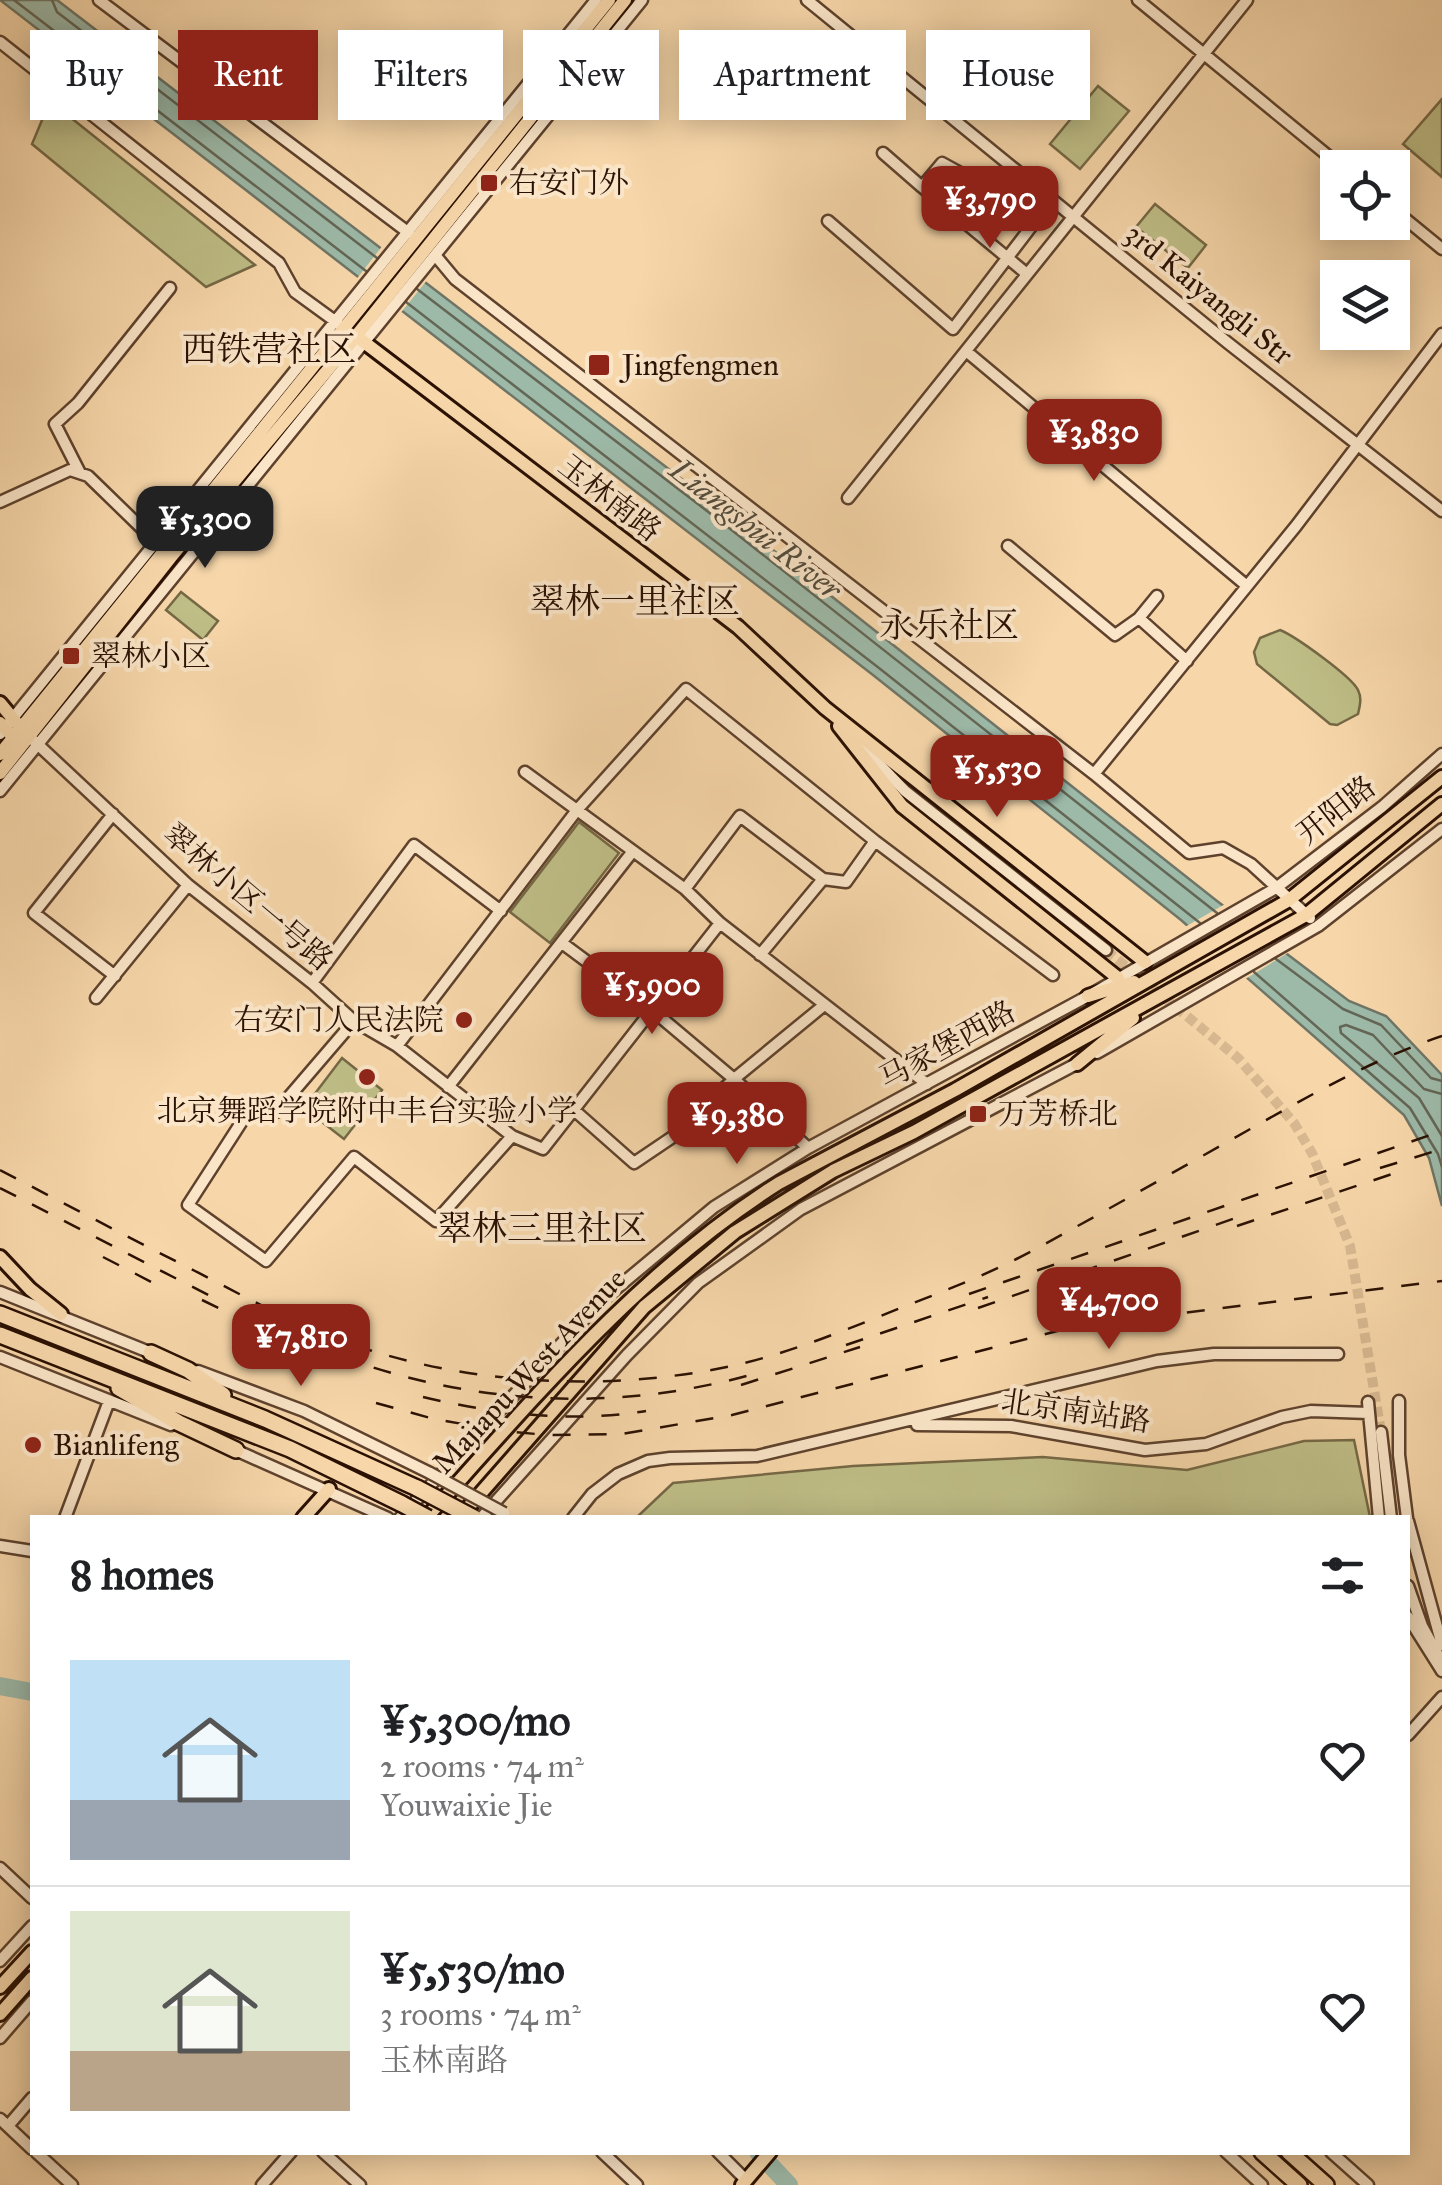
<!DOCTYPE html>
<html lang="en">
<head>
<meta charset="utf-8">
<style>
  body { margin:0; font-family:"IM FELL Great Primer","Noto Serif SC",serif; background:#f2f2f2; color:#202124; height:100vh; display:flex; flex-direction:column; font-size:38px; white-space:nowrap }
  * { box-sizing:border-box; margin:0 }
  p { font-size:32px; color:#757577 }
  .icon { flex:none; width:55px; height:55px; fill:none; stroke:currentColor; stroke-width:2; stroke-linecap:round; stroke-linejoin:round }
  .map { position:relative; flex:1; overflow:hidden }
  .details { position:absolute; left:30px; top:1515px; width:1380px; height:640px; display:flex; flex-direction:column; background:#fff; border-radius:0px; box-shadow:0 5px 25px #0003 }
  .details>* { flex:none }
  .guide { position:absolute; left:30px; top:30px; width:1382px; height:90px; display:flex; gap:20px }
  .fabs { position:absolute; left:1320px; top:150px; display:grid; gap:20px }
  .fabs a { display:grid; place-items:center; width:90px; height:90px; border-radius:0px; background:#fff; box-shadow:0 5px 25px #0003; font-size:50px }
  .price { position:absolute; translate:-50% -85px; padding:0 22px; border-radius:20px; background:#8f2418; color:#fff; font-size:32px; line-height:65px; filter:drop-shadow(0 2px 5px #0008) }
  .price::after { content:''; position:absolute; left:50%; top:60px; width:30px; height:22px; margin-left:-15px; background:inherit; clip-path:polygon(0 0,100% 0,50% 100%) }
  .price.active { background:#222; color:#fff }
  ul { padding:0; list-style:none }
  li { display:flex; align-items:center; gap:30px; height:250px; padding:0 40px }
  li+li { border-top:2px solid #e0e0e0 }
  li span { display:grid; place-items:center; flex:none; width:280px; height:200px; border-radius:0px; color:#555 }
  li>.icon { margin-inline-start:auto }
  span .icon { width:120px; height:120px; fill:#fffc; stroke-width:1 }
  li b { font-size:42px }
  h2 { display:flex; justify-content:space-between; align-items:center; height:120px; padding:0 40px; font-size:42px }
  .tag { padding:0 35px; border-radius:0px; background:#fff; box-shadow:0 5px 25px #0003; font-size:35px; line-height:90px }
  .tag.active { background:#8f2418; color:#fff }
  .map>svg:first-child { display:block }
  .green { fill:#bfbe87; stroke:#756845; stroke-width:2.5 }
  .water { fill:#9dbaa9; stroke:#6f7667; stroke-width:2.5 }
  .pier { fill:#f7d7aa }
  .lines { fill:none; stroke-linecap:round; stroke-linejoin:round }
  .shore { stroke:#646656; stroke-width:2.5 }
  .river { stroke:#9dbaa9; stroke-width:18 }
  .minor-tunnel { stroke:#d8b991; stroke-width:10; stroke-dasharray:10 5; stroke-linecap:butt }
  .minor-casing { stroke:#5e422d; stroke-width:15 }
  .major-casing { stroke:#2b1103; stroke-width:18 }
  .highway-casing { stroke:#2b1103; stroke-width:20 }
  .minor { stroke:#fae5c8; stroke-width:10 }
  .major { stroke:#f7d7aa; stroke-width:12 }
  .highway { stroke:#f7d7aa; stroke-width:15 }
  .rail { stroke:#2b1103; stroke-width:2.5; stroke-dasharray:18 18; stroke-linecap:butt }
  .minor-bridge-casing { stroke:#5e422d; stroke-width:15; stroke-linecap:butt }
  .highway-bridge-casing { stroke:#2b1103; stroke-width:20; stroke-linecap:butt }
  .minor-bridge { stroke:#fae5c8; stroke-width:10 }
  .highway-bridge { stroke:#f7d7aa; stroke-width:15 }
  .poi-dot { fill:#8f2418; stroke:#fae5c8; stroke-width:4 }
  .labels { text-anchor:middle; stroke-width:8; stroke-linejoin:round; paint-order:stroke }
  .poi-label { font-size:30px; fill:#2b1103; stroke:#fae5c8; text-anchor:start }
  .street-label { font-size:30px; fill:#2b1103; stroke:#fae5c8 }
  .water-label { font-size:32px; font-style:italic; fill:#534c3d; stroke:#fae5c8 }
  .quarter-label { font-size:35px; fill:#2b1103; stroke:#fae5c8 }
</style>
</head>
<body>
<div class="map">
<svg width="1442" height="2185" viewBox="0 0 1442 2185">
  <rect width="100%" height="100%" fill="#f7d7aa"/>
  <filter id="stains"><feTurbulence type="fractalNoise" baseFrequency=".002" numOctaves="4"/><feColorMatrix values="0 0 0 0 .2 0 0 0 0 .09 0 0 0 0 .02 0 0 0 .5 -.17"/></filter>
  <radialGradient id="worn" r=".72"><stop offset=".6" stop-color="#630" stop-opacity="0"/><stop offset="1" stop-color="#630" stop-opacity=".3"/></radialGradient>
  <!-- green -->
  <path class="green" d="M 1098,86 L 1129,111 L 1080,169 L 1050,144 Z
    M 1442,99 L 1442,177 L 1403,144 Z
    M 50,101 L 255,265 L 206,287 L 32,144 Z
    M 1155,204 L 1206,245 L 1188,268 L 1136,227 Z
    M 181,592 L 218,621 L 203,640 L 166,610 Z
    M 1280,630 C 1295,636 1351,676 1358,690 C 1362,698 1360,705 1358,714 L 1337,725 L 1330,724 L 1257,664 L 1254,652 L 1260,638 Z
    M 579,822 L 619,853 L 550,943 L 510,912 Z
    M 342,1058 L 382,1090 L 344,1139 L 304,1108 Z
    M 1354,1440 L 1370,1517 L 637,1517 L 673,1483 L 853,1466 L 1043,1457 L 1187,1470 L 1304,1441 Z"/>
  <!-- water -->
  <path class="water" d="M 0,0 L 57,0 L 730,516 L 1217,901 L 1349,1001 L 1386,1016 L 1442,1075 L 1442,1206 L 1429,1158 L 1404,1115 L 1181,920 L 873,675 Z"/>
  <!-- pier -->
  <path class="pier" d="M 383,245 L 428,279 L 399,315 L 355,281 Z
    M 1227,903 L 1291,951 L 1242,981 L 1183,928 Z"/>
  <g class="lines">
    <!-- shore -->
    <path class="shore" d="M 14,0 L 366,271
      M 52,0 L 57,12 L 377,258
      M 417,289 L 724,524 L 1217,913
      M 406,302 L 879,668 L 1200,923
      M 1276,959 L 1343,1009 L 1381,1025 L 1431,1078 L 1442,1081
      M 1254,972 L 1410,1108 L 1438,1154 L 1442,1167
      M 1442,1094 L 1424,1089 L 1373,1035 L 1346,1025 L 1340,1027 L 1341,1033 L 1419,1098 L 1442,1136"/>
    <!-- river -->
    <path class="river" d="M 0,1686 L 32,1692
      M 758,2152 L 789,2185"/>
    <!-- minor-tunnel -->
    <path class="minor-tunnel" d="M 1106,950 L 1238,1058 L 1294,1123 L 1312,1153 L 1350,1246 L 1381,1432"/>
    <defs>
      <path id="minor" d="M 99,0 L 409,233
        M 807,0 L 1228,343 L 1442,511
        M 1138,0 L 1343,168
        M 0,42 L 279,263 L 295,292 L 339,324
        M 922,187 L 1027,274
        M 1392,208 L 1442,249
        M 828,221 L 953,329 L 1037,219 L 993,182 L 962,174 L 942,163 L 922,187 L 883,153
        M 435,255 L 455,279 L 1094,774 L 1189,853 L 1223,848 L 1251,864 L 1310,918
        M 966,351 L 1247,586
        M 80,473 L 55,424 L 78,403 L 170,288
        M 848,498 L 1247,0
        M 0,502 L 70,470 L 88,476 L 160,546
        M 1008,546 L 1115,635 L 1139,618 L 1157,596
        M 1139,618 L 1187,661
        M 0,734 L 596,0
        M 33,740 L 188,885 L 312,983 L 354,1021 L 397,1046 L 512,1136 L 543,1149 L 720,923
        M 861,745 L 905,791 L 1106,950
        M 525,772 L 685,889 L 720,923 L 927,1084
        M 1094,774 L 1296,526 L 1442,334
        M 0,791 L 642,0
        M 113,814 L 34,913 L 115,976
        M 685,889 L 740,816 L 823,879 L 846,882 L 875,841
        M 562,943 L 652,1010 L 734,1079 L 674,1136 L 634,1163 L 574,1110
        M 760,955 L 823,879
        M 312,983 L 414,845 L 501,911
        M 96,998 L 188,885
        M 354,1021 L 276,1112 L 246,1115 L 188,1205 L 266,1261 L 354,1157 L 436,1221 L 512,1136
        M 397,1046 L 577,810 L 686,689 L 875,841 L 1053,975
        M 1097,1053 L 1318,926 L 1442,829
        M 448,1087 L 633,851
        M 808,1148 L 734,1079 L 823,1006
        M 0,1292 L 154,1354
        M 0,1357 L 171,1425
        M 198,1371 L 304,1411 L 430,1473
        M 1399,1401 L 1399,1455 L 1407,1518
        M 1368,1402 L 1379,1518
        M 917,1425 L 1011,1426 L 1145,1450 L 1206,1444 L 1282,1417 L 1311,1411 L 1368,1413
        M 1381,1432 L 1391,1518
        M 233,1449 L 388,1518
        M 65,1518 L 109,1401
        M 400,1518 L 599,1303 L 714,1207 L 808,1148 L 1088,996 L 1276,888 L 1382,807 L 1442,754
        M 481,1518 L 627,1355 L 698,1283 L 801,1209 L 1082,1061
        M 573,1518 L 592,1494 L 618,1474 L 648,1461 L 670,1458 L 757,1456 L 1157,1361 L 1214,1354 L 1338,1354
        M 1408,1521 L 1442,1645
        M 0,1546 L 32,1551
        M 1408,1586 L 1422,1626 L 1442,1662
        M 1408,1617 L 1442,1671
        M 1408,1735 L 1442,1697
        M 0,1868 L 32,1898
        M 0,1961 L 32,1926
        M 0,2038 L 32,2001
        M 0,2119 L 32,2149
        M 8,2126 L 32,2098
        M 36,2152 L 72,2185
        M 323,2152 L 360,2185
        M 602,2152 L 637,2185
        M 718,2152 L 746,2180
        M 1226,2152 L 1262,2185
        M 1331,2152 L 1368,2185
        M 262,2185 L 291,2152"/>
      <path id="major" d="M 356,336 L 738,627 L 825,708 L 1145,962
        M 0,703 L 24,732
        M 0,723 L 14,738 L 22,737
        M 839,726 L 902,806 L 1118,978
        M 0,754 L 609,0
        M 0,773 L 171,557 L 356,336 L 625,0
        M 1088,996 L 1134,982
        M 1077,1064 L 1133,1018
        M 0,1257 L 30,1289 L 61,1314
        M 303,1518 L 329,1489
        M 426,1518 C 535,1397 640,1271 779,1183 L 955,1090 L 1289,900 L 1442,777
        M 459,1518 L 644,1307 L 735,1232 L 833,1171 L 914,1132 L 1306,915 L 1442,804
        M 0,1987 L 32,1952
        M 0,2014 L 32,1978
        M 742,2185 L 770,2152"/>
      <path id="highway" d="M 0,1314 L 265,1419 L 417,1488
        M 0,1335 L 290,1449 L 402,1504
        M 151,1353 L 188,1370 L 223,1395
        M 119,1388 L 179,1423 L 236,1450
        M 1262,2152 L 1299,2185
        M 1289,2152 L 1326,2185"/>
    </defs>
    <!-- minor casing -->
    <use href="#minor" class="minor-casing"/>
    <!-- major casing -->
    <use href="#major" class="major-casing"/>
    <!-- highway casing -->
    <use href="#highway" class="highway-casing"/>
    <!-- minor -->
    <use href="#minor" class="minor"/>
    <!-- major -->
    <use href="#major" class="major"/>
    <!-- highway -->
    <use href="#highway" class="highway"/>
    <!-- rail -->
    <path class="rail" d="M 1380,1168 L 1442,1149
      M 0,1170 C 65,1204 130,1238 195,1271 C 242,1295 288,1321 337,1339 C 460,1385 604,1393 732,1366 C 790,1353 848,1329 903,1307 C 947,1290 991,1273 1032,1251 C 1106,1211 1179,1169 1252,1128 C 1314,1093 1374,1059 1442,1036
      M 0,1188 L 216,1299
      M 1237,1226 L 1398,1172
      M 103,1257 L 165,1289
      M 969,1294 L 1442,1131
      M 202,1300 L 315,1354
      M 978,1308 L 1247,1214
      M 306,1343 C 449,1403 601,1416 750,1375
      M 846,1345 L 988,1297
      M 741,1385 L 860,1347
      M 423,1397 C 494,1414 573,1423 646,1411
      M 376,1403 L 434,1419 L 503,1431 L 547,1435 L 622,1434 L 732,1415 L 1077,1326 L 1442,1281"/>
    <defs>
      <path id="minor-bridge" d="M 430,1473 L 504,1513"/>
      <path id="highway-bridge" d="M 417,1488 L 474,1518
        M 402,1504 L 428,1518"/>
    </defs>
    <!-- minor-bridge casing -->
    <use href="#minor-bridge" class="minor-bridge-casing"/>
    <!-- highway-bridge casing -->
    <use href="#highway-bridge" class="highway-bridge-casing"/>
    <!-- minor-bridge -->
    <use href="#minor-bridge" class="minor-bridge"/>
    <!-- highway-bridge -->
    <use href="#highway-bridge" class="highway-bridge"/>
  </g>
  <!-- markers -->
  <g class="poi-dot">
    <rect x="479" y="173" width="20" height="20" rx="5"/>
    <rect x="587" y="353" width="24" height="24" rx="5"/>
    <rect x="61" y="646" width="20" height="20" rx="5"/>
    <circle cx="464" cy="1020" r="10"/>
    <circle cx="367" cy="1077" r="10"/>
    <rect x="968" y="1104" width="20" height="20" rx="5"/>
    <circle cx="33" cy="1445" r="10"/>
  </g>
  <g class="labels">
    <!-- poi labels -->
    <g class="poi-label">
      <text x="509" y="193">右安门外</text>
      <text x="622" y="375">Jingfengmen</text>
      <text x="91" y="666">翠林小区</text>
      <text x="444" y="1030" text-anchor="end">右安门人民法院</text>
      <text x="367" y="1121" text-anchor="middle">北京舞蹈学院附中丰台实验小学</text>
      <text x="998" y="1124">万芳桥北</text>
      <text x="53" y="1455">Bianlifeng</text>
    </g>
    <!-- street labels -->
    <g class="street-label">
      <text transform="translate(1209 294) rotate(39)" y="10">3rd Kaiyangli Str</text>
      <text transform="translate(610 498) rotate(38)" y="10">玉林南路</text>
      <text transform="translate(1336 810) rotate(-38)" y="10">开阳路</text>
      <text transform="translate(248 897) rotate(40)" y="10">翠林小区一号路</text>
      <text transform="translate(947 1045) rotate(-29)" y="10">马家堡西路</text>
      <text transform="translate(529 1371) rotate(-47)" y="10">Majiapu West Avenue</text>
      <text transform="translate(1076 1411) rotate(8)" y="10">北京南站路</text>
    </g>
    <!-- water labels -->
    <g class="water-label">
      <text transform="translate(756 529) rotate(38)" y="11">Liangshui River</text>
    </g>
    <!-- quarter labels -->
    <g class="quarter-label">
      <text x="269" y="361">西铁营社区</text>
      <text x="635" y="613">翠林一里社区</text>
      <text x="949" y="637">永乐社区</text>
      <text x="542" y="1240">翠林三里社区</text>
    </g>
  </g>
  <rect width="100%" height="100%" filter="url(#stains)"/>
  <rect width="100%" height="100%" fill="url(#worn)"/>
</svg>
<div class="fabs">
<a><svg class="icon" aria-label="locate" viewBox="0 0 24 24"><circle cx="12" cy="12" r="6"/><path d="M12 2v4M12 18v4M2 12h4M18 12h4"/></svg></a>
<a><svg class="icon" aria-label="layers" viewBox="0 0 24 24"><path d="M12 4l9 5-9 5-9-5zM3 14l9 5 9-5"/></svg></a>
</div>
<b class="price" style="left:990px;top:251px">¥3,790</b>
<b class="price" style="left:1094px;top:484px">¥3,830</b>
<b class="price active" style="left:205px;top:571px">¥5,300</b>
<b class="price" style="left:997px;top:820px">¥5,530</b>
<b class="price" style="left:652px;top:1037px">¥5,900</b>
<b class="price" style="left:737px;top:1167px">¥9,380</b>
<b class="price" style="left:1109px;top:1352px">¥4,700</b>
<b class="price" style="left:301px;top:1389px">¥7,810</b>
<div class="guide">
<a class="tag">Buy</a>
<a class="tag active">Rent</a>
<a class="tag">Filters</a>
<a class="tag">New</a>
<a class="tag">Apartment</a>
<a class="tag">House</a>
</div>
<section class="details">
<h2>8 homes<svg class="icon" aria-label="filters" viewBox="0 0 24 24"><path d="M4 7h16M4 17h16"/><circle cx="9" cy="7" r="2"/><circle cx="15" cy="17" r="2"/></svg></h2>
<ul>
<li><span style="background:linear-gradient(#bfe0f5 70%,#9aa5b1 0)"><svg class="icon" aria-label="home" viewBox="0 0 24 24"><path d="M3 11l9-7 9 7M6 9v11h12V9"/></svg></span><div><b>¥5,300/mo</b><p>2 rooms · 74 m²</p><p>Youwaixie Jie</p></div><svg class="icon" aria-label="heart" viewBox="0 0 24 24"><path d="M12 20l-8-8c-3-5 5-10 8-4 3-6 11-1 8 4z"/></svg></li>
<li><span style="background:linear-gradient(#dfe7d0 70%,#b9a48a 0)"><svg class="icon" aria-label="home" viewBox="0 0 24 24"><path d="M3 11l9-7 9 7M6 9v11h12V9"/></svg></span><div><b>¥5,530/mo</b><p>3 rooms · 74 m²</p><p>玉林南路</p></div><svg class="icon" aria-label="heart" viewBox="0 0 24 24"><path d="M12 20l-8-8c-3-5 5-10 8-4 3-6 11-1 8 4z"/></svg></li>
</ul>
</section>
</div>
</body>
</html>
